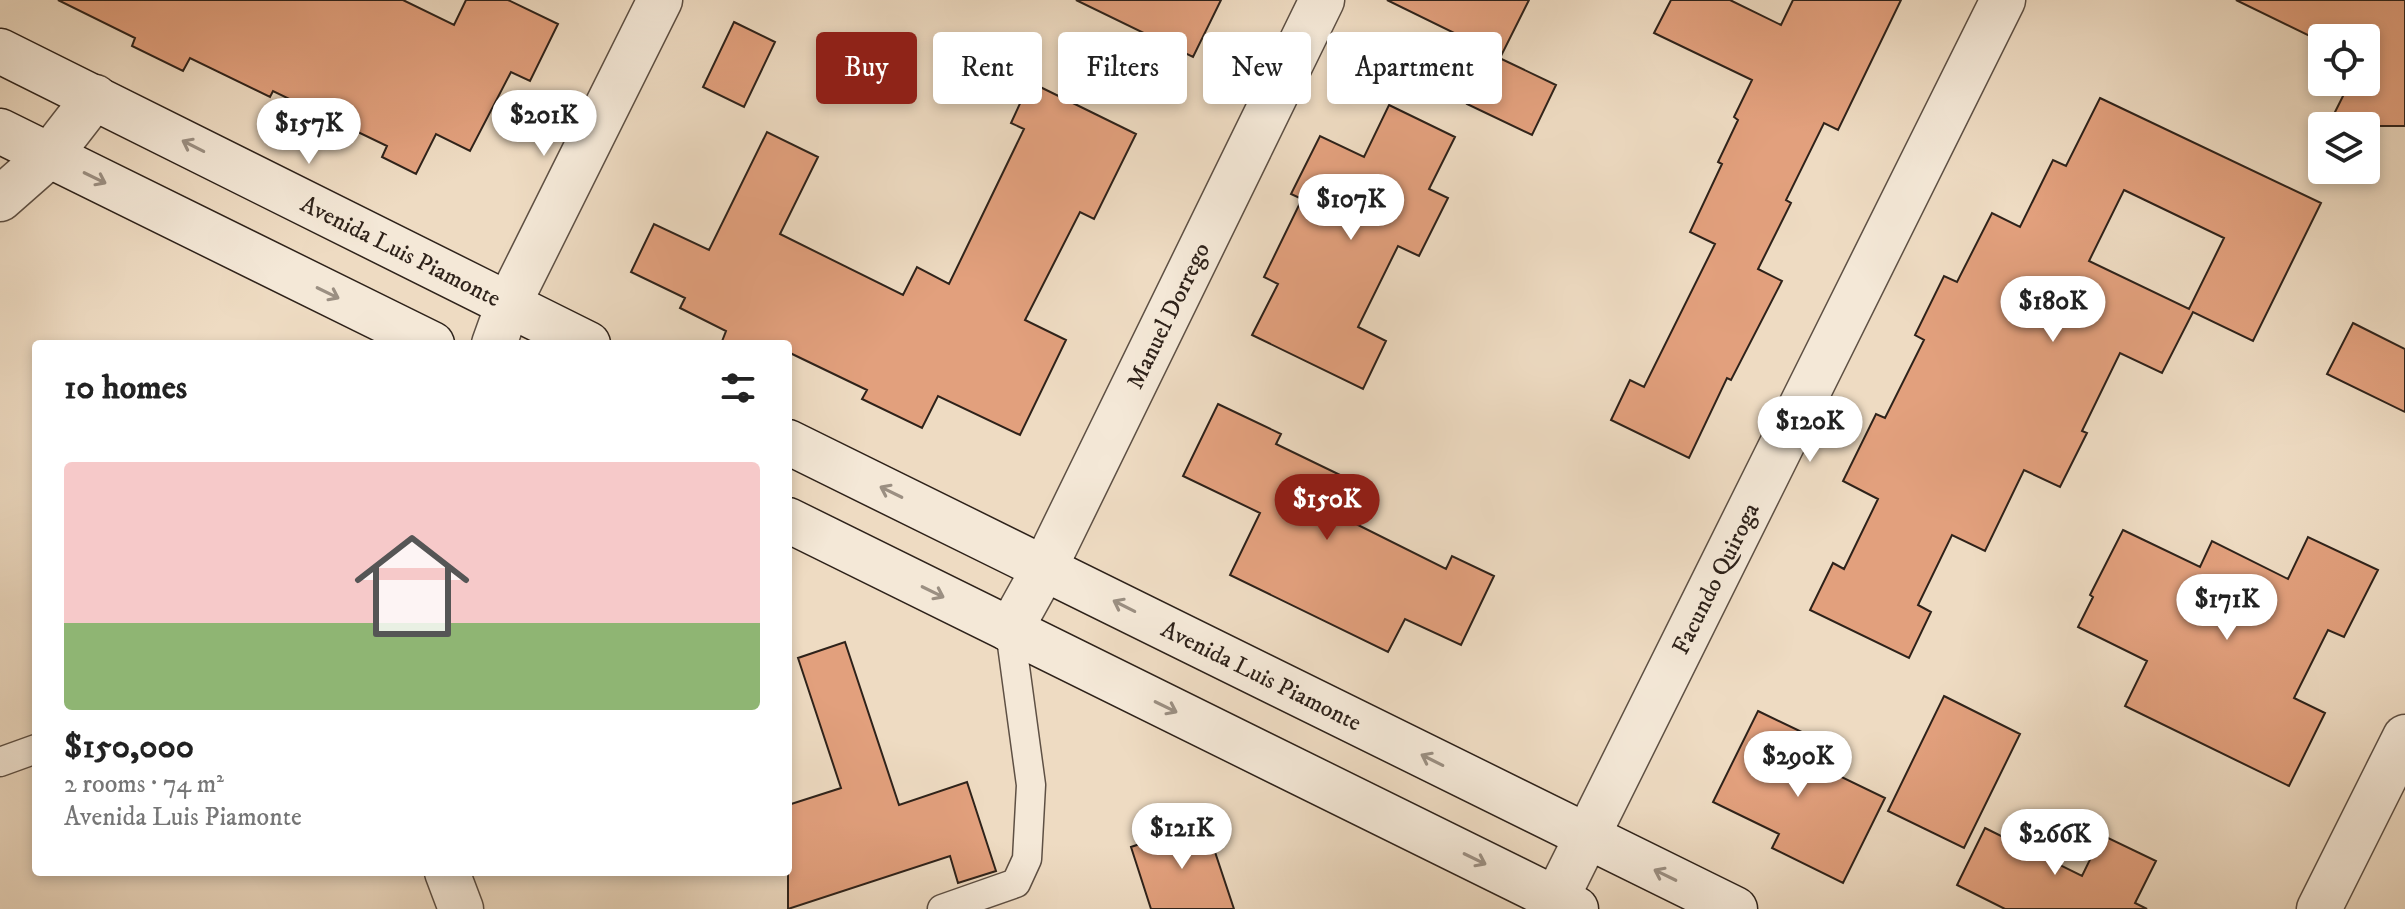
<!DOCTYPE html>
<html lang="en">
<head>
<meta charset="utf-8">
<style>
  body { margin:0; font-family:"IM FELL DW Pica",serif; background:#f2f2f2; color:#222; height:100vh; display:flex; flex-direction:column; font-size:30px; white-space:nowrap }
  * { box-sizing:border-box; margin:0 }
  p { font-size:26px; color:#767676 }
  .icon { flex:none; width:44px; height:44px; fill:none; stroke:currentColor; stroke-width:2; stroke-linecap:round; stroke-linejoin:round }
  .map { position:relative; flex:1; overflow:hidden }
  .side { position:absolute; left:32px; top:340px; width:760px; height:536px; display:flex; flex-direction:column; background:#fff; border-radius:8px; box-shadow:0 4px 12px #0003 }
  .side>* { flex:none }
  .top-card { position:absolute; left:816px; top:32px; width:760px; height:72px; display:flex; gap:16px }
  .fabs { position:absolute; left:2308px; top:24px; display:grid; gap:16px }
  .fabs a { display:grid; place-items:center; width:72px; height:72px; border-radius:8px; background:#fff; box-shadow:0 4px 12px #0003; font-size:40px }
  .price { position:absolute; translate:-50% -68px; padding:0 18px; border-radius:28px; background:#fff; color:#222; font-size:26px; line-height:52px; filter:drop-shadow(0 2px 4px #0008) }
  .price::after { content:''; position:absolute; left:50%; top:48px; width:24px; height:18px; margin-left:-12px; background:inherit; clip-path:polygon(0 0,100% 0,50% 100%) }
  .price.selected { background:#8f2418; color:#fff }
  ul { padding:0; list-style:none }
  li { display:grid; align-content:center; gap:16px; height:424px; padding:0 32px }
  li+li { border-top:2px solid #e0e0e0 }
  li span { display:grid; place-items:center; height:248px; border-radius:8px; color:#555 }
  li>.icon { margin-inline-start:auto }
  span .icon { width:144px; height:144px; fill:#fffc; stroke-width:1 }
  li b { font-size:34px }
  h2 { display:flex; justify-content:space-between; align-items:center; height:96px; padding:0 32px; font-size:34px }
  .chip { padding:0 28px; border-radius:8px; background:#fff; box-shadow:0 4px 12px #0003; font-size:28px; line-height:72px }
  .chip.selected { background:#8f2418; color:#fff }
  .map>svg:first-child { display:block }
  .building { fill:#e2a07d; stroke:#2e221a; stroke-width:2; fill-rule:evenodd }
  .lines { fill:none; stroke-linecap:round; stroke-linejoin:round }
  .lane-casing { stroke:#5e5044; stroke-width:31 }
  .street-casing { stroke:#5e5044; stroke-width:47 }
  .secondary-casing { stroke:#2e221a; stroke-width:47 }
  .lane { stroke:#f4e8d7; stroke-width:28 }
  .street { stroke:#f4e8d7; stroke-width:44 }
  .secondary { stroke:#f4e8d7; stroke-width:44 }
  .oneway { stroke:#9b8f82 }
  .labels { text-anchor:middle; stroke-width:6; stroke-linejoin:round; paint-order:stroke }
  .street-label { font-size:24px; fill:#2e221a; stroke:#f4e8d7 }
</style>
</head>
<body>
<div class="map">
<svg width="2405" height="909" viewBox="0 0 2405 909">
  <rect width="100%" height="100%" fill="#eedbc2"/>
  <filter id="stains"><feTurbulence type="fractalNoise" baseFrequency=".0025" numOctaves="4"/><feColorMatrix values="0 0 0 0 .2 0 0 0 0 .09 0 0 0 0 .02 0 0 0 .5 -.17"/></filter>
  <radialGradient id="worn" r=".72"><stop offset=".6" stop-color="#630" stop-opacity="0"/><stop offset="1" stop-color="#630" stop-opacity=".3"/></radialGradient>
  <!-- building -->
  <path class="building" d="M 58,0 L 403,0 L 454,25 L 466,0 L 508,0 L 558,24 L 530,81 L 511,72 L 470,151 L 436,134 L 416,174 L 382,157 L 387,146 L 273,91 L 270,97 L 190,58 L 183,71 L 132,46 L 135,38 Z
    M 1076,0 L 1221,0 L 1193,57 Z
    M 1387,0 L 1529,0 L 1501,56 Z
    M 1671,0 L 1730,0 L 1781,25 L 1793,0 L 1901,0 L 1838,130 L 1824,123 L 1786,200 L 1791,203 L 1758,269 L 1782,281 L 1731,380 L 1727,378 L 1689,458 L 1611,420 L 1630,380 L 1644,387 L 1715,244 L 1690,232 L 1722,164 L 1718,162 L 1738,120 L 1734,117 L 1752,80 L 1654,33 Z
    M 2236,0 L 2405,0 L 2405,126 L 2328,126 L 2350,82 L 2366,82 L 2366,38 L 2322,38 L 2322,42 Z
    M 734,22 L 775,42 L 744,107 L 703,87 Z
    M 1491,54 L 1556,85 L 1532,135 L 1467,104 Z
    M 1030,82 L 1136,134 L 1094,219 L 1080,212 L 1025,320 L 1066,340 L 1020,435 L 938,396 L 922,428 L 862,399 L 867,390 L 788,352 L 788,344 L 721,344 L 726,331 L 680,308 L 685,298 L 631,272 L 654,224 L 709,250 L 767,132 L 818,157 L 780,234 L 903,295 L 917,267 L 949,284 L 1024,129 L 1011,123 Z
    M 2100,98 L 2321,203 L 2253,341 L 2193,312 L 2162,373 L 2120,353 L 2082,431 L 2087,433 L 2060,487 L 2024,470 L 1985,551 L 1952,535 L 1918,605 L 1931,612 L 1909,658 L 1810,610 L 1833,563 L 1844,569 L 1878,499 L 1843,481 L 1876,414 L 1885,418 L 1924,340 L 1915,335 L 1944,276 L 1957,282 L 1992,213 L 2020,227 L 2053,160 L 2066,166 ZM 2124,190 L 2224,238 L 2189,309 L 2089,261 Z
    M 1389,105 L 1455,137 L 1429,189 L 1448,198 L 1419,256 L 1398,246 L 1358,327 L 1386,341 L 1363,389 L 1252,335 L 1278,284 L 1264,277 L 1302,199 L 1291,194 L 1320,136 L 1364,157 Z
    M 2353,323 L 2405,349 L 2405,412 L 2327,374 Z
    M 1218,404 L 1281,434 L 1276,444 L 1367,488 L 1350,521 L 1446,569 L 1452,556 L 1494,576 L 1461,645 L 1405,619 L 1388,652 L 1230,575 L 1260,513 L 1183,476 Z
    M 2123,530 L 2200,567 L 2212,541 L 2288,579 L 2308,537 L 2378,570 L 2344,637 L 2328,630 L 2294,698 L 2325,713 L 2289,786 L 2125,706 L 2147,661 L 2078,627 L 2093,597 L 2090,595 Z
    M 845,642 L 899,805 L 967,782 L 996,871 L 958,883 L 950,856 L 788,909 L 788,805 L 841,788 L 798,658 Z
    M 1944,696 L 2020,734 L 1964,848 L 1888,811 Z
    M 1758,711 L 1806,734 L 1796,755 L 1885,798 L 1843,883 L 1772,848 L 1779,834 L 1713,802 Z
    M 1205,822 L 1234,909 L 1151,909 L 1131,847 Z
    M 1985,828 L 2082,876 L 2102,835 L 2156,861 L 2135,903 L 2147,909 L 2005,909 L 1957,885 Z"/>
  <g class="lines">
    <defs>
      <path id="lane" d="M 0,762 L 36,749
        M 942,909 L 1016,883 L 1027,859 L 1031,785 L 1010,630"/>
      <g id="street">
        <path d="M 0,199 L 50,155 L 95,97"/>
        <path d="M 494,344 L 508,305 L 660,0"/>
        <path id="s1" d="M 1010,630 L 1045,567 L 1322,0"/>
        <path d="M 447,872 L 461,909"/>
        <path id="s2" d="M 1556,899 L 2003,0"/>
        <path d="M 2319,909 L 2405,737"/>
      </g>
      <g id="secondary">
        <path id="s3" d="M 0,51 L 588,344"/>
        <path d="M 0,131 L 432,344"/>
        <path id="s4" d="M 788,442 L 1735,909"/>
        <path d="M 788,520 L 1576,909"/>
      </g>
    </defs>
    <!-- lane casing -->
    <use href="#lane" class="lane-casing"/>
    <!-- street casing -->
    <use href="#street" class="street-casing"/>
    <!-- secondary casing -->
    <use href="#secondary" class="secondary-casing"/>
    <!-- lane -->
    <use href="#lane" class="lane"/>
    <!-- street -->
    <use href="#street" class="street"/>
    <!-- secondary -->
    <use href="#secondary" class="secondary"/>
  </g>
  <!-- one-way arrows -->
  <defs><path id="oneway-shaft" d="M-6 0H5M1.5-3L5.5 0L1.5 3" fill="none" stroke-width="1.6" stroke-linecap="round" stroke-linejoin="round" transform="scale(2)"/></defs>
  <g class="oneway">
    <use href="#oneway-shaft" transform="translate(193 146) rotate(-153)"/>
    <use href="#oneway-shaft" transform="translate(95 178) rotate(26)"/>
    <use href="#oneway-shaft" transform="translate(328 293) rotate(26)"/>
    <use href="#oneway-shaft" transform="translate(891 492) rotate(-154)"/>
    <use href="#oneway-shaft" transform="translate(933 592) rotate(26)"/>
    <use href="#oneway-shaft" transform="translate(1124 606) rotate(-153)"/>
    <use href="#oneway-shaft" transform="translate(1166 707) rotate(26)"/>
    <use href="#oneway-shaft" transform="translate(1432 760) rotate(-153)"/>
    <use href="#oneway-shaft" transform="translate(1475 859) rotate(26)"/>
    <use href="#oneway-shaft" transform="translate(1665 875) rotate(-154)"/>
  </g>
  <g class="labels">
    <!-- street labels -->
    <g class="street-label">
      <text dy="8" stroke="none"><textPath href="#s3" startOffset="448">Avenida Luis Piamonte</textPath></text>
      <text dy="8" stroke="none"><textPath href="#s1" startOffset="352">Manuel Dorrego</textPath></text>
      <text dy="8" stroke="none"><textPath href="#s2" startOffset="358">Facundo Quiroga</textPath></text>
      <text dy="8" stroke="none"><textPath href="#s4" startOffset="528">Avenida Luis Piamonte</textPath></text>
    </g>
  </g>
  <rect width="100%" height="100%" filter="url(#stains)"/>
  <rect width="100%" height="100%" fill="url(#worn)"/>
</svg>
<div class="fabs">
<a><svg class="icon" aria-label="locate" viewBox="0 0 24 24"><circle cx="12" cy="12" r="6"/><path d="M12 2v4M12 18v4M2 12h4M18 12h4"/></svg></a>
<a><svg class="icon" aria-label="layers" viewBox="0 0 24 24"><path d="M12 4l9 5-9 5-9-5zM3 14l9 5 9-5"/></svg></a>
</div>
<b class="price" style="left:544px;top:158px">$201K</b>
<b class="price" style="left:309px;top:166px">$157K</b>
<b class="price" style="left:1351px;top:242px">$107K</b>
<b class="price" style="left:2053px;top:344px">$180K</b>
<b class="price" style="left:1810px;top:464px">$120K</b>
<b class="price selected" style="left:1327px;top:542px">$150K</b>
<b class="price" style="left:2227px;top:642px">$171K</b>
<b class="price" style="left:1798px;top:799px">$290K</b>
<b class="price" style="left:1182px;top:871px">$121K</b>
<b class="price" style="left:2055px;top:877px">$266K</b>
<div class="top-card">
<a class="chip selected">Buy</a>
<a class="chip">Rent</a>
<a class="chip">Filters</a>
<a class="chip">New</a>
<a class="chip">Apartment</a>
</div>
<section class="side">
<h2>10 homes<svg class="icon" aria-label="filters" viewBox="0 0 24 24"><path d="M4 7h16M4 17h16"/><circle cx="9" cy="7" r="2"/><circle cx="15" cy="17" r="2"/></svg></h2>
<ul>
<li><span style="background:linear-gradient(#f6c9c9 65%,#8fb573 0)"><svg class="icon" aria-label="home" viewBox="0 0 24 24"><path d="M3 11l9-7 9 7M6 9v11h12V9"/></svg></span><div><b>$150,000</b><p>2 rooms · 74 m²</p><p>Avenida Luis Piamonte</p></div></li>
</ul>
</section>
</div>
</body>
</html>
